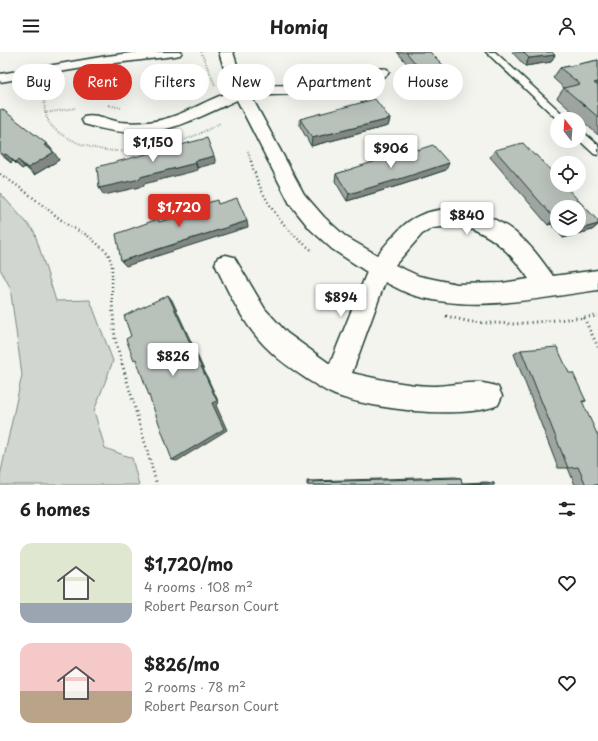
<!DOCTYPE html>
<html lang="en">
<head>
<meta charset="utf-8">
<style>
  body { margin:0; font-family:"Playpen Sans",sans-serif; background:#f6f6f6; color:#222; height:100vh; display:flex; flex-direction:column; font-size:15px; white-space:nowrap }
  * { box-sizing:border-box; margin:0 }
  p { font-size:13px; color:#767676 }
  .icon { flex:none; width:22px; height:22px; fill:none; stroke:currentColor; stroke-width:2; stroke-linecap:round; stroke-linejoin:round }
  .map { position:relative; height:433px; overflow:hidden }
  .sheet { display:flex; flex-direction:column; background:#fff; flex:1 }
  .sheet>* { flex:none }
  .banner { position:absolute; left:12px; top:12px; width:574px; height:36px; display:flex; gap:8px }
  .needle { width:26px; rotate:343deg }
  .fabs { position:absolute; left:550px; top:60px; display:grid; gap:8px }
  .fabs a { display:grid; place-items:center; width:36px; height:36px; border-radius:50%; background:#fff; box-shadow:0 4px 16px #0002; font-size:20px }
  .price { position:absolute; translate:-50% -34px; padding:0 9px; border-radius:4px; background:#fff; color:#222; font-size:13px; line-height:26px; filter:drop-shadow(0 1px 2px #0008) }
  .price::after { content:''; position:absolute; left:50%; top:24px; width:12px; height:9px; margin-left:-6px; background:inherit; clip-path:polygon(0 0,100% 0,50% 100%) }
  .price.selected { background:#d93025; color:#fff }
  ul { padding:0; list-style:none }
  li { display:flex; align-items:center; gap:12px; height:100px; padding:0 20px }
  li span { display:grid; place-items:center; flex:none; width:112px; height:80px; border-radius:12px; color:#555 }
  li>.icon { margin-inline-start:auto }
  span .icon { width:48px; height:48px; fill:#fffc; stroke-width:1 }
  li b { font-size:17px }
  h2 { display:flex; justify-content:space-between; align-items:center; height:48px; padding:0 20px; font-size:17px }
  .tag { padding:0 14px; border-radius:18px; background:#fff; box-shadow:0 4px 16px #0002; font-size:14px; line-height:36px }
  .tag.selected { background:#d93025; color:#fff }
  header { display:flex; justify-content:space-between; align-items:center; height:52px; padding:0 20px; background:#fff; font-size:18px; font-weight:700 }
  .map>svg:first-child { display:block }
  .green { fill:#d1d6d1; stroke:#788a82 }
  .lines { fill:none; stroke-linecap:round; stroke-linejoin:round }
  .service-casing { stroke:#1f3d34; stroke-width:3 }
  .minor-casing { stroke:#1f3d34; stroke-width:3 }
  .path-far2 { stroke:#1f3d34; stroke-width:2; stroke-dasharray:0.5 2; stroke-linecap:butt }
  .path-far1 { stroke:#1f3d34; stroke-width:2.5; stroke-dasharray:1 3; stroke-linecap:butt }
  .path { stroke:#1f3d34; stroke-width:3; stroke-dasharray:1 3.5; stroke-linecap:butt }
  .service { fill:#fdfcf7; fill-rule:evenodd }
  .minor { fill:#fdfcf7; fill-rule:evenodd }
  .wall { fill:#9fa6a1; stroke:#1f3d34; fill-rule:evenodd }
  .shaded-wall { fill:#828783; stroke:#1f3d34 }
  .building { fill:#b9c1bb; stroke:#1f3d34 }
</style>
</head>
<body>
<header><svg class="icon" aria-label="menu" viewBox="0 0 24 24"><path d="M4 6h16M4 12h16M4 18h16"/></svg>Homiq<svg class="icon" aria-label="person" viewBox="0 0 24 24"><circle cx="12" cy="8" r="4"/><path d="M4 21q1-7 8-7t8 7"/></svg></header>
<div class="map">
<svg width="598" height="433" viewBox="0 0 598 433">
  <rect width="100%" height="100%" fill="#f4f4ef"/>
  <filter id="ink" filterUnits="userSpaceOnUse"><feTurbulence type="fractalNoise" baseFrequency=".025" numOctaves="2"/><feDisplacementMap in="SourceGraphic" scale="8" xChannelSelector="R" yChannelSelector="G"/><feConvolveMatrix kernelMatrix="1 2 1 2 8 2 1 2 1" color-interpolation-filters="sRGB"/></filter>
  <g filter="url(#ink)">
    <!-- green -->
    <path class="green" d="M 0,141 L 34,179 L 56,249 L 90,248 L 113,309 L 94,359 L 105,396 L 132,406 L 139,433 L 0,433 L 0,424 L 22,323 L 10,235 L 0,217 Z"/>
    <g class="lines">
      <defs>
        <path id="service" d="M 486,0 L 495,0 L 568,67 L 557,67 Z
          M 579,79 L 583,80 L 598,93 L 598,103 L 594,102 L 579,88 Z"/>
        <path id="minor" d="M 139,0 L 182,0 L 180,3 L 175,4 L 107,12 L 0,30 L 0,22 L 107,4 Z
          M 219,0 L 233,0 L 241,26 L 247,35 C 279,31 311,36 343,29 C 356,27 375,14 387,17 L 389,20 L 387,23 C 338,47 303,40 251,44 L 304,142 L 324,165 L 346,185 L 377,203 C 386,193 398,177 408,170 C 441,147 489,158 517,182 C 532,194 542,209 553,224 L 598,218 L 598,238 C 538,246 476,261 416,244 C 405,241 395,235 385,230 L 352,321 C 379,327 404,333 431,334 C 453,334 478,326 498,335 L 502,344 L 498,353 C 478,362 437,361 415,359 C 388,356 360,352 335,343 C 325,339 317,333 308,328 C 295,319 281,310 270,299 C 245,276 229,242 215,212 L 218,205 L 226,203 L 234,205 L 265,257 L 287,281 L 330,312 L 367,220 L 332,197 L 310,177 L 290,152 L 237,48 C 178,75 151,92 84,72 L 82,68 L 84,64 C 95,61 109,68 120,70 C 130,71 139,71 148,70 C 180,67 204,48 233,39 L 227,26 ZM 459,173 C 491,180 511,201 529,227 L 502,231 L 457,232 L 419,224 L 395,213 L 422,182 L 433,176 Z"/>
      </defs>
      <!-- service casing -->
      <use href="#service" class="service-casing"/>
      <!-- minor casing -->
      <use href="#minor" class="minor-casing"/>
      <!-- path-far2 -->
      <path class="path-far2" d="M 201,0 L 215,33
        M 45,34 C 44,46 43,60 49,70 C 52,76 59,81 65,84 C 95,103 136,102 169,93 C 187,88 204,80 220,71
        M 108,53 L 122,56
        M 45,61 L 75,56
        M 248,99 L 251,110"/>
      <!-- path-far1 -->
      <path class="path-far1" d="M 251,109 C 261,147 282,176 313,199
        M 0,122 L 22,137 L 69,174 L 87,183 L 108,201 L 112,213 L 112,251"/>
      <!-- path -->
      <path class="path" d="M 112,250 L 115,287 L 157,433
        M 446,264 L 471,270 L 515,272 L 598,264
        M 584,266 L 598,295"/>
      <!-- service -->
      <use href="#service" class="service"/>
      <!-- minor -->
      <use href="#minor" class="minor"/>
    </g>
    <!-- wall -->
    <path class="wall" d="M 397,0 L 430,0 L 445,26 L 423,30 Z
      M 512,0 L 552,0 L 551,10 L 525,14 Z
      M 598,8 L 598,83 L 557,46 L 564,36 L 553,26 L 560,16 Z
      M 0,58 L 47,92 L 53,99 L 52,99 L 59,108 L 34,123 L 25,115 L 22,117 L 13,109 L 11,111 L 0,102 Z
      M 300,67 L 390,67 L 388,74 L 311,94 L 300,74 Z
      M 417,98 L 446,118 L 404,132 L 347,149 L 335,129 L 336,122 Z
      M 495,98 L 534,103 L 598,169 L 598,173 L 592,178 L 563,186 L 551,172 L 548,173 L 490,105 ZM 557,155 L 579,177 L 557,177 Z
      M 521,298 L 569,321 L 586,349 L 582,350 L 598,433 L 575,433 L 568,416 L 558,416 L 514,302 Z
      M 455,425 L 461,426 L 462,431 L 486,430 L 494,431 L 494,433 L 307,433 L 307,429 Z"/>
    <!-- shaded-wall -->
    <path class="shaded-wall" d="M 555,3 L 551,10 L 525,14 L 529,6 Z
      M 448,18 L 445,26 L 423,30 L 425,23 Z
      M 598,30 L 598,39 L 594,31 Z
      M 390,67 L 388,74 L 311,94 L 312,86 Z
      M 47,92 L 53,99 L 50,100 L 44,93 Z
      M 54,100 L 59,108 L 34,123 L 28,116 Z
      M 6,102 L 13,109 L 11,111 L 4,103 Z
      M 214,104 L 216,111 L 197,116 L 195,109 Z
      M 18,108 L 25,115 L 22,117 L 15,110 Z
      M 196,111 L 198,118 L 144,132 L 144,134 L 104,143 L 99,136 L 140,125 Z
      M 449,111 L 446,118 L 404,132 L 347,149 L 349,142 Z
      M 557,165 L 551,172 L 548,173 L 554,166 Z
      M 247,169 L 248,175 L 126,214 L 121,209 Z
      M 598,172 L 598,173 L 592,178 L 563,186 L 570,180 Z
      M 168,243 L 172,248 L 219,351 L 216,353 L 227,378 L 177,409 L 172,408 L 212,351 Z"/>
    <!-- building -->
    <path class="building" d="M 406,0 L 430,0 L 448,18 L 425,23 Z
      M 523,0 L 552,0 L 555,3 L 529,6 Z
      M 598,8 L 598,30 L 594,31 L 598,34 L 598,65 L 564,36 L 580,32 L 560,16 Z
      M 375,47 L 390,67 L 312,86 L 300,67 Z
      M 2,57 L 47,92 L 44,93 L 54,100 L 28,116 L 18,108 L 15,110 L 6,102 L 4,103 L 0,100 L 0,58 Z
      M 207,86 L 214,104 L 195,109 L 196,111 L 140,125 L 140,127 L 99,136 L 97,115 Z
      M 523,91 L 534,103 L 536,103 L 557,125 L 557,133 L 564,133 L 598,169 L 598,172 L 570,180 L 568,177 L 579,177 L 579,155 L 557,155 L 557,165 L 554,166 L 495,98 Z
      M 433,93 L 449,111 L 406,125 L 349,142 L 336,122 L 416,96 L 417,98 Z
      M 237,146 L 247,169 L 121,209 L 116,182 L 158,167 L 159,170 L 198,159 L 197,154 L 217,148 L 218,152 Z
      M 168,243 L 217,349 L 212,351 L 224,377 L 172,408 L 136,307 L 134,308 L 126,287 L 131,284 L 124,264 Z
      M 557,295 L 569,321 L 573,321 L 586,349 L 582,349 L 598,384 L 598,433 L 586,433 L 578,415 L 568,416 L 521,298 Z
      M 461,426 L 462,432 L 494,431 L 494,433 L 308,433 L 308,430 Z"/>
  </g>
</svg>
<div class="fabs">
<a><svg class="needle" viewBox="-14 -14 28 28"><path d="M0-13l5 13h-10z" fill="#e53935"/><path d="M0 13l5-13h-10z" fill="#767676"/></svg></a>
<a><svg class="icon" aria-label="locate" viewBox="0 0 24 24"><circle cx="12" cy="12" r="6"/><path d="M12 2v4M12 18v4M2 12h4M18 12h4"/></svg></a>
<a><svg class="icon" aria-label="layers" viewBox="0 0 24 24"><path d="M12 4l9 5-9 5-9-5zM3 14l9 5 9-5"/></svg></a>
</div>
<b class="price" style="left:153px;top:111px">$1,150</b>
<b class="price" style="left:391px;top:117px">$906</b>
<b class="price selected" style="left:179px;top:176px">$1,720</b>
<b class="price" style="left:467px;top:184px">$840</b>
<b class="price" style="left:341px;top:266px">$894</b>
<b class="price" style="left:173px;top:325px">$826</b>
<div class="banner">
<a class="tag">Buy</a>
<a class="tag selected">Rent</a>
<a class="tag">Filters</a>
<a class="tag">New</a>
<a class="tag">Apartment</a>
<a class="tag">House</a>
</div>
</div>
<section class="sheet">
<h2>6 homes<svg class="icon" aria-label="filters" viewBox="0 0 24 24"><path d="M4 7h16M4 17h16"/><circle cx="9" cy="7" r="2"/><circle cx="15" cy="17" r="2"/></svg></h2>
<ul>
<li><span style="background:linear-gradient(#dfe7d0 75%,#9aa5b1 0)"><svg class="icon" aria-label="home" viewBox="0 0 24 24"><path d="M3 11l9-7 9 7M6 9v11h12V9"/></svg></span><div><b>$1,720/mo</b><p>4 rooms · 108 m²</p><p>Robert Pearson Court</p></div><svg class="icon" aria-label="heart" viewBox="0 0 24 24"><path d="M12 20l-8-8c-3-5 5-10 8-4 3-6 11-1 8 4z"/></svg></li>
<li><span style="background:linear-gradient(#f6c9c9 60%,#b9a48a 0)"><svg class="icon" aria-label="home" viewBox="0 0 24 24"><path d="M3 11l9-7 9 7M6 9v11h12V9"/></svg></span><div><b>$826/mo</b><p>2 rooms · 78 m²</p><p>Robert Pearson Court</p></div><svg class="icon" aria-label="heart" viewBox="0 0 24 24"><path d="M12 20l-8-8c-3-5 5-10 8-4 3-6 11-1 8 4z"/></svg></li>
</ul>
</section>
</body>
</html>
